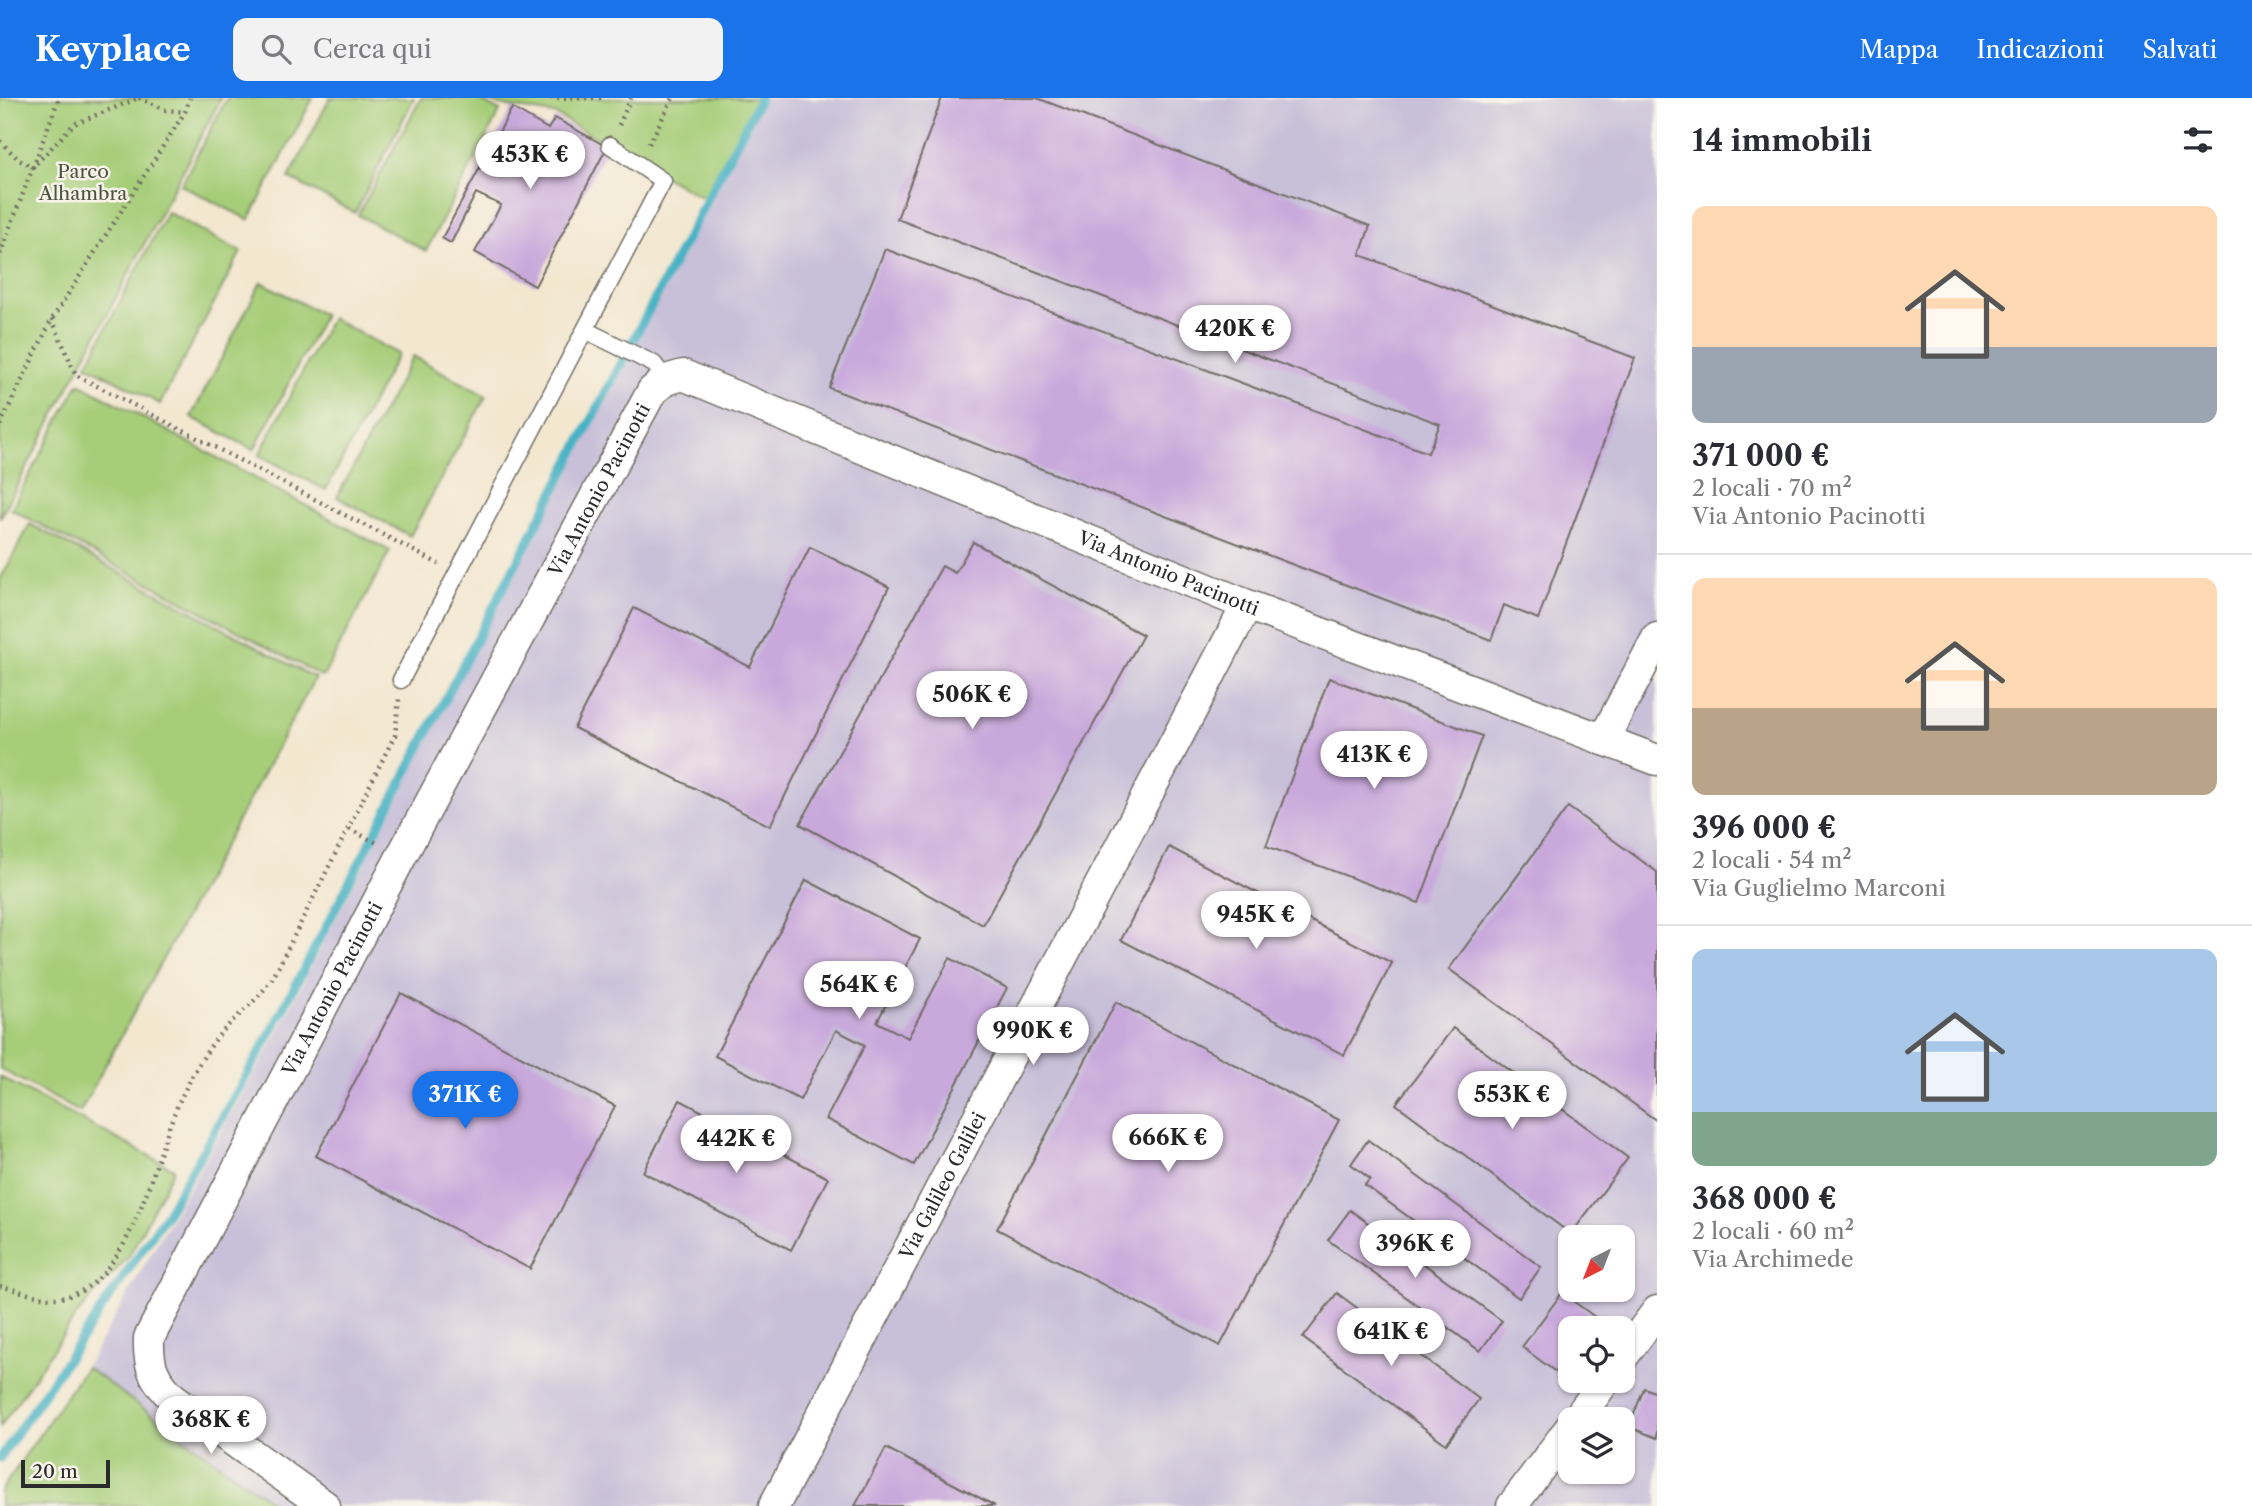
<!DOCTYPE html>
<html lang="it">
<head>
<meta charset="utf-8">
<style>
  body { margin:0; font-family:"Libre Caslon Text",serif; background:#f2f2f3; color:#2b2b33; height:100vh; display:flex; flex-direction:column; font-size:26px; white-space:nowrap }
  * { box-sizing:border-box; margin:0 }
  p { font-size:23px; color:#7c7c81 }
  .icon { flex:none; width:38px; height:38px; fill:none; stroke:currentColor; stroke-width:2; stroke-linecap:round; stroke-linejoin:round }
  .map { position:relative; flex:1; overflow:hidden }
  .details { display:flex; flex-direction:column; background:#fff; width:595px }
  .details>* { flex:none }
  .needle { width:46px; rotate:222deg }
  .fabs { position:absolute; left:1558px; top:1127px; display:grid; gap:14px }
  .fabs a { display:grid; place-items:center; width:77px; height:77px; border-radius:14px; background:#fff; box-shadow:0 2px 5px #0004; font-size:35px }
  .scale { position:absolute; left:21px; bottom:18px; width:89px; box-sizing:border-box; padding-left:7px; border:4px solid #2b2b2b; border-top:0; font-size:19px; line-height:24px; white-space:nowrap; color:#2b2b2b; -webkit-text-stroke:5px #f7f3e8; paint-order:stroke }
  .price { position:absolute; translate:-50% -60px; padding:0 16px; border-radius:24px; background:#fff; color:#222; font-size:23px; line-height:46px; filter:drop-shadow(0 2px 4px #0008) }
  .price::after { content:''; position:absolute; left:50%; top:42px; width:21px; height:16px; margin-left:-10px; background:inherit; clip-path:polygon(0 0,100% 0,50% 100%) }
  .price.on { background:#1a73e8; color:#fff }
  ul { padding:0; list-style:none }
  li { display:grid; align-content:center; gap:14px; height:371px; padding:0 35px }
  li+li { border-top:2px solid #e1e1e2 }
  li span { display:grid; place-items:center; height:217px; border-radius:14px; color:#555 }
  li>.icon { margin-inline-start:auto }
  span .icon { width:126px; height:126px; fill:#fffc; stroke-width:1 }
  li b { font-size:30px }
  h2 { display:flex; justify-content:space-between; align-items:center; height:84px; padding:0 35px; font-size:30px }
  header { display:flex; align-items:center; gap:42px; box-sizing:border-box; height:98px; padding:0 35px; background:#1a73e8; color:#fff }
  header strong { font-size:33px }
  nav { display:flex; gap:38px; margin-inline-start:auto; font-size:24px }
  .search { width:490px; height:63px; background:#f2f2f3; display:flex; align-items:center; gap:18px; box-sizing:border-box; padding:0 24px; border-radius:14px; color:#7c7c81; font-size:26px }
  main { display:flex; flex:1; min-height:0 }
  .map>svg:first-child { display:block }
  .industrial { fill:#c8bfd8; fill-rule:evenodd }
  .green { fill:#a6cd78; stroke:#687c52; stroke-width:2 }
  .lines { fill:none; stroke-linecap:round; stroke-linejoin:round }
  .stream { stroke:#46b2c4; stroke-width:9 }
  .building { fill:#c9a9dc }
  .service-casing { stroke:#716d65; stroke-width:19 }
  .minor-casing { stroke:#716d65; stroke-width:33 }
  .path { stroke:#716d65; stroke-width:4.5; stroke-dasharray:2 5; stroke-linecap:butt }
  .service { stroke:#fff; stroke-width:16 }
  .minor { stroke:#fff; stroke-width:30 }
  .labels { text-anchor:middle; stroke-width:5; stroke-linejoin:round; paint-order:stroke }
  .park-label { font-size:19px; fill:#4a543e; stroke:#f7f3e8 }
  .street-label { font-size:19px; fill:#2b2b2b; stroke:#f7f3e8 }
</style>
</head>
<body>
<header>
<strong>Keyplace</strong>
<div class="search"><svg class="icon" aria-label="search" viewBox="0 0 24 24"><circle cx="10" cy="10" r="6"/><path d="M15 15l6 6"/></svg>Cerca qui</div>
<nav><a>Mappa</a><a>Indicazioni</a><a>Salvati</a></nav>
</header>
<main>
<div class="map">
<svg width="1657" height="1408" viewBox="0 0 1657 1408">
  <rect width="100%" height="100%" fill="#f7f3e8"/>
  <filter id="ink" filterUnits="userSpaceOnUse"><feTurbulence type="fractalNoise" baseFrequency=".0143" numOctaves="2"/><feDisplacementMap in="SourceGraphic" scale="14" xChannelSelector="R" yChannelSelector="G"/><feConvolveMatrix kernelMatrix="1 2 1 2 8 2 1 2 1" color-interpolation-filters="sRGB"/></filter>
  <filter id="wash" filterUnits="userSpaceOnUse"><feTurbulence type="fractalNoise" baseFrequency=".00686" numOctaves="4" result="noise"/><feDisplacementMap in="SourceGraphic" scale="28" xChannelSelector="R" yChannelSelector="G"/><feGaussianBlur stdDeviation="1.57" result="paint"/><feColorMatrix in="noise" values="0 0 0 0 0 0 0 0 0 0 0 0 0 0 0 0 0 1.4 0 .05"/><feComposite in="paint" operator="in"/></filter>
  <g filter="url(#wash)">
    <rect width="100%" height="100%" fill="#f3e7d0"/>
    <!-- industrial -->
    <path class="industrial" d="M 760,0 L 1657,0 L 1657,1408 L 277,1408 L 86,1269 L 273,943 ZM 1570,1139 L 1622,1139 L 1622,1192 L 1570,1192 ZM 1570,1230 L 1622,1230 L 1622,1283 L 1570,1283 ZM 1570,1321 L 1622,1321 L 1622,1374 L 1570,1374 Z"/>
    <!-- green -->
    <path class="green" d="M 0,0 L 221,0 L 0,420 Z
      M 227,0 L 313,0 L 249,122 L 181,87 Z
      M 330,0 L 414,0 L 355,115 L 289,80 Z
      M 421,0 L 475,0 L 500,13 L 426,153 L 358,117 Z
      M 485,0 L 760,0 L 707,102 L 554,16 L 499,7 Z
      M 167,114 L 241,154 L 160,306 L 87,267 Z
      M 261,184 L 324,217 L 254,352 L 191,319 Z
      M 331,220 L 398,256 L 326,392 L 259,357 Z
      M 413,258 L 486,298 L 410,438 L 337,399 Z
      M 79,285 L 390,453 L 323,579 L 11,411 Z
      M 30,426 L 315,580 L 80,1014 L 0,971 L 0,482 Z
      M 0,979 L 174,1071 L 129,1158 L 78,1215 L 0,1329 Z
      M 86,1269 L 277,1408 L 0,1408 L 0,1394 Z"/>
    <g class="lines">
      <!-- stream -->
      <path class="stream" d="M 0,1360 L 167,1115 L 264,947 L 760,0"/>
    </g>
    <g id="blocks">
      <!-- building -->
      <path class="building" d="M 942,0 L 1037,0 L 1370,128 L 1360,157 L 1635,260 L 1538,521 L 1504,507 L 1491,542 L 829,290 L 885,151 L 1428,355 L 1440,326 L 897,121 Z
        M 512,10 L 548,31 L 555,20 L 607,49 L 535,188 L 475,154 L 501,107 L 476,95 L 451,145 L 442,140 Z
        M 973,444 L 1143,537 L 983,827 L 800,726 L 942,468 L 955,475 Z
        M 810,449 L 889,489 L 770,728 L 574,630 L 634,510 L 750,569 Z
        M 1329,580 L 1482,638 L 1419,805 L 1266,748 Z
        M 1568,709 L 1657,774 L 1657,1023 L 1449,871 Z
        M 1169,749 L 1392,865 L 1344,957 L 1121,842 Z
        M 806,782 L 920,841 L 877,924 L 908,940 L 950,860 L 1007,890 L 914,1067 L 826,1021 L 865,947 L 836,932 L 800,1002 L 715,958 Z
        M 401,895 L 615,1008 L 530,1171 L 316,1058 Z
        M 1116,904 L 1339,1022 L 1220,1248 L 997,1131 Z
        M 1453,930 L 1628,1060 L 1571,1136 L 1396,1006 Z
        M 680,1002 L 828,1080 L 791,1152 L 643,1074 Z
        M 1368,1042 L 1541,1169 L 1519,1200 L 1365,1087 L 1370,1081 L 1351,1066 Z
        M 1350,1112 L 1502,1223 L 1480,1253 L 1328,1142 Z
        M 1337,1195 L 1479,1301 L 1446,1346 L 1303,1240 Z
        M 1562,1195 L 1599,1222 L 1593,1230 L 1570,1230 L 1570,1263 L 1560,1277 L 1522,1249 Z
        M 1644,1290 L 1657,1295 L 1657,1340 L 1629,1329 Z
        M 886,1350 L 995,1408 L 855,1408 Z"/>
    </g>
  </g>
  <g filter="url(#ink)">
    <use href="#blocks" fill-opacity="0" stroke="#716d65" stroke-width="2"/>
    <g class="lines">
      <defs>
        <path id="service" d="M 585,232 L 654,266 L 666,282
          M 401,582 L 663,83 L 610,47"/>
        <g id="minor">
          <path d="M 1603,642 L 1657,540"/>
          <path d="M 1622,1260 L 1657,1213"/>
          <path d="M 1577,1321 L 1605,1283"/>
          <path id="s1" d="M 325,1408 L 173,1300 C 153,1281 148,1267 149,1240 L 402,757 L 652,293 L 666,282 L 683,277 L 1247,507 L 1657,662"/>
          <path id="s2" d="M 774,1408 L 1247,507"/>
          <path d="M 1512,1408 L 1570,1330"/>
        </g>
      </defs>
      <!-- service casing -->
      <use href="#service" class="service-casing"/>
      <!-- minor casing -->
      <use href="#minor" class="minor-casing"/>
      <!-- path -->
      <path class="path" d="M 139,0 L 166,12 L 185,14
        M 550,0 L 604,0
        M 619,27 L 631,0
        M 0,43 L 19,62 L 33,69 L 59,0
        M 649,46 L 673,0
        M 0,156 L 33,69 L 74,26 L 139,0
        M 52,221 L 76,277 L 439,466
        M 0,327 L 52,221 L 185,14 L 190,0
        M 349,731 L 377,745
        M 0,1188 C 17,1192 40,1201 57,1200 C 132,1195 154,1055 181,1000 C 191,979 205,954 220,936 C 240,914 256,905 274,878 L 395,637 L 399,601"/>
      <!-- service -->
      <use href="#service" class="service"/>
      <!-- minor -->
      <use href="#minor" class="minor"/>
    </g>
  </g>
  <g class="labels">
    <!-- park labels -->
    <g class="park-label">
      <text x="83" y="80">Parco<tspan x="83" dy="22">Alhambra</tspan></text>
    </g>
    <!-- street labels -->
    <g class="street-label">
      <text dy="7" stroke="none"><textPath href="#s1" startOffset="1214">Via Antonio Pacinotti</textPath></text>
      <text dy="7" stroke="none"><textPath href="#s1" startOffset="1886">Via Antonio Pacinotti</textPath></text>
      <text dy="7" stroke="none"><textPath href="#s1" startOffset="648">Via Antonio Pacinotti</textPath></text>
      <text dy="7" stroke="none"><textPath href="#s2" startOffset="362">Via Galileo Galilei</textPath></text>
    </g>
  </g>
</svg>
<div class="fabs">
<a><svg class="needle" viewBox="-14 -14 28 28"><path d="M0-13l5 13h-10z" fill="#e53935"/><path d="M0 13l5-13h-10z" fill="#7c7c81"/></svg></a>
<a><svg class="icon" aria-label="locate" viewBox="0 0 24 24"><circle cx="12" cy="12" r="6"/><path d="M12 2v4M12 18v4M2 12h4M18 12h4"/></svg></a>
<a><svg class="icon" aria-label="layers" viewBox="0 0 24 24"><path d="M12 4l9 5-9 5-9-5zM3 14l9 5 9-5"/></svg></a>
</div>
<div class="scale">20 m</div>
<b class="price" style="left:530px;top:93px">453K €</b>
<b class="price" style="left:1235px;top:267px">420K €</b>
<b class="price" style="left:972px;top:633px">506K €</b>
<b class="price" style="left:1374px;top:693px">413K €</b>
<b class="price" style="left:1256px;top:853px">945K €</b>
<b class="price" style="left:859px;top:923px">564K €</b>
<b class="price" style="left:1033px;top:969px">990K €</b>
<b class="price on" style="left:465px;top:1033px">371K €</b>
<b class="price" style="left:1512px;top:1033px">553K €</b>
<b class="price" style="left:1168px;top:1076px">666K €</b>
<b class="price" style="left:736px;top:1077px">442K €</b>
<b class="price" style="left:1415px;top:1182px">396K €</b>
<b class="price" style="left:1391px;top:1270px">641K €</b>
<b class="price" style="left:211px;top:1358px">368K €</b>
</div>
<section class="details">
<h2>14 immobili<svg class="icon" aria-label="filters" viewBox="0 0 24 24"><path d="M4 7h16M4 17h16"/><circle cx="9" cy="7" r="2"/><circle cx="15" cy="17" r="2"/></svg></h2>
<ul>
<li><span style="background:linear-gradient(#ffd9b3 65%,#9aa5b1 0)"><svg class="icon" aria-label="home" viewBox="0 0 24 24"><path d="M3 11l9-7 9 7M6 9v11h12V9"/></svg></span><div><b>371 000 €</b><p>2 locali · 70 m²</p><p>Via Antonio Pacinotti</p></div></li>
<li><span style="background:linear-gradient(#ffd9b3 60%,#b9a48a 0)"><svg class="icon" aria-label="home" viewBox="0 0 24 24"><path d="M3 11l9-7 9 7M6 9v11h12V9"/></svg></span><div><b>396 000 €</b><p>2 locali · 54 m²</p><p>Via Guglielmo Marconi</p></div></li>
<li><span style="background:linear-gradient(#a9c7e8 75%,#7fa58c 0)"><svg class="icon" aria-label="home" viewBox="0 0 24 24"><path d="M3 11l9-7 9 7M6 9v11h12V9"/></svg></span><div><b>368 000 €</b><p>2 locali · 60 m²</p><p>Via Archimede</p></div></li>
</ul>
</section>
</main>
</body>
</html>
